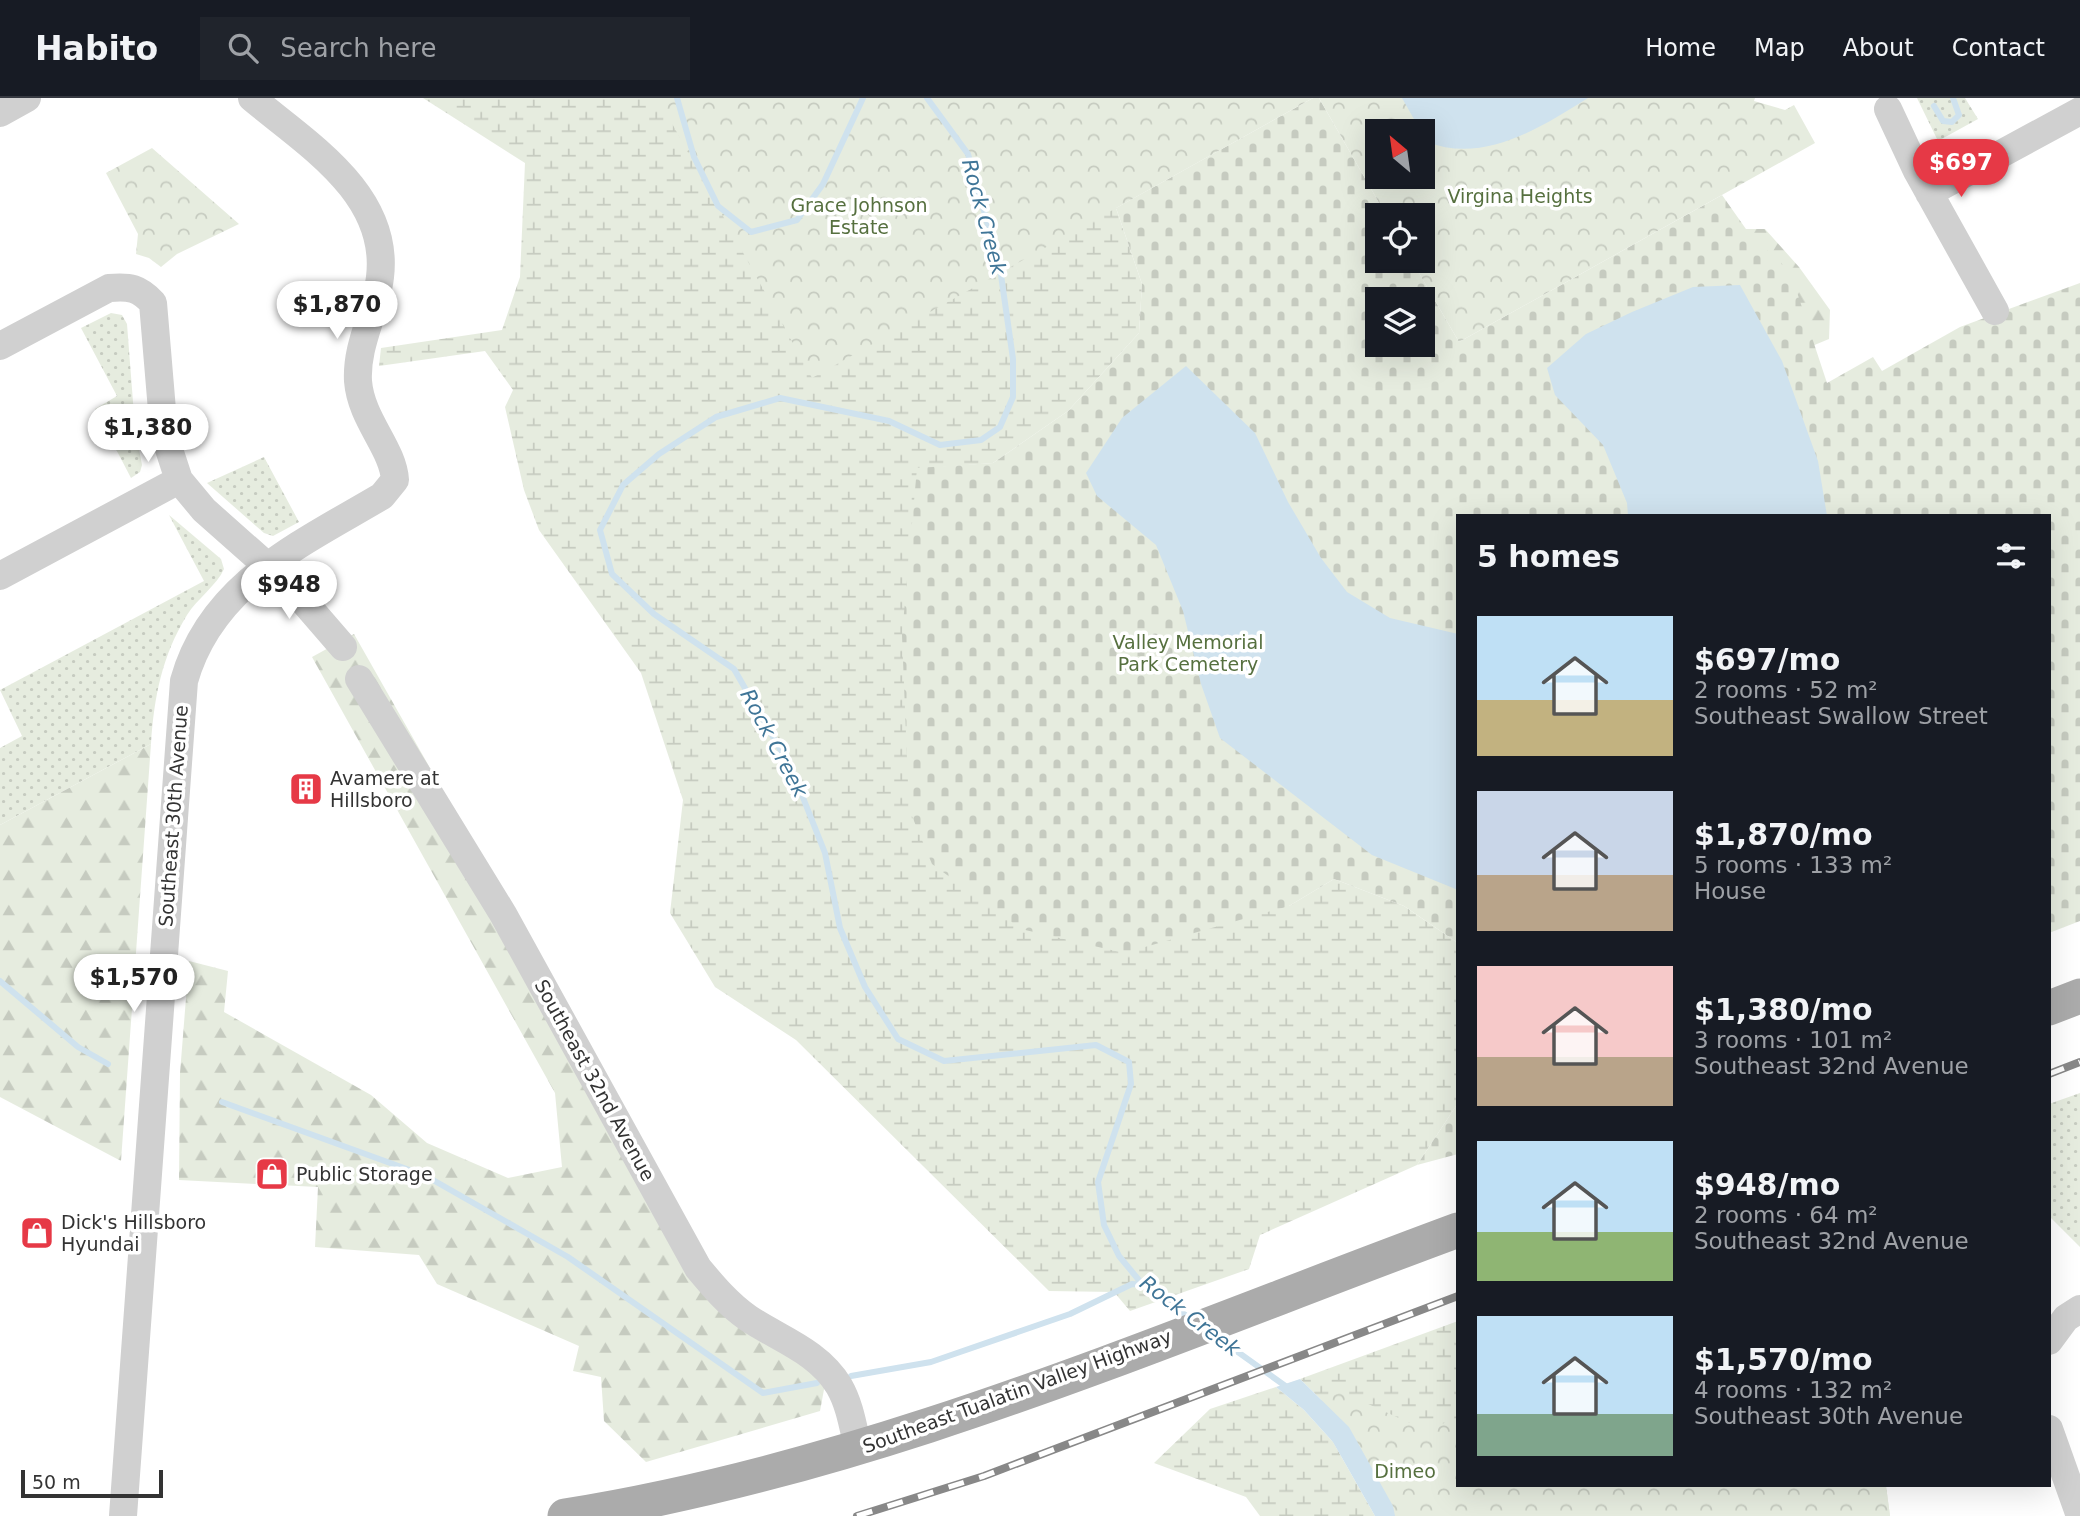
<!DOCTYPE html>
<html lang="en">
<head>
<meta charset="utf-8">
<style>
  body { margin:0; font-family:"DejaVu Sans",sans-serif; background:#20242c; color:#f1f3f6; height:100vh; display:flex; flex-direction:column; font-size:26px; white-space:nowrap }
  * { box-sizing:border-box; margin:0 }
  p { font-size:23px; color:#9ea1a6 }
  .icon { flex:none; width:38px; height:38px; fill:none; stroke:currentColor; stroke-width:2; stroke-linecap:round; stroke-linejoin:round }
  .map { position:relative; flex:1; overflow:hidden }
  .panel { position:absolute; left:1456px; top:416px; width:595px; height:973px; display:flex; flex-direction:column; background:#171b24; border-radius:0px; box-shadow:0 7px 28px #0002 }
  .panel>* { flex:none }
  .needle { width:46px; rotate:331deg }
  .buttons { position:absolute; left:1365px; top:21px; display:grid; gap:14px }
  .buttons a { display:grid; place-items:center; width:70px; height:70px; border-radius:0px; background:#171b24; box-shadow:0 7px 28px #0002; font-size:35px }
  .scale { position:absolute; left:21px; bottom:18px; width:142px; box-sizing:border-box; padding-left:7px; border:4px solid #333; border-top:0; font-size:19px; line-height:24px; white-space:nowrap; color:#333; -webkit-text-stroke:5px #fff; paint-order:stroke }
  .price { position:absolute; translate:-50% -60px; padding:0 16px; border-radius:24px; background:#fff; color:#222; font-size:23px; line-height:46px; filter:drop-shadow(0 2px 4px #0008) }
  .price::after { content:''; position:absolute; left:50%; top:42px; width:21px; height:16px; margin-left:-10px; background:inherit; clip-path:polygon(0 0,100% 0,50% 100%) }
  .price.on { background:#e63946; color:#fff }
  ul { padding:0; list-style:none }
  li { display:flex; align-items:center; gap:21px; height:175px; padding:0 21px }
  li span { display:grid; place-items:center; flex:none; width:196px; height:140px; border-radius:0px; color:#555 }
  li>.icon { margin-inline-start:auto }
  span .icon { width:84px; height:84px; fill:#fffc; stroke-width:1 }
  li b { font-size:30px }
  h2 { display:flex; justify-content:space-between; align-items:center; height:84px; padding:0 21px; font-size:30px }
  header { display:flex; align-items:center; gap:42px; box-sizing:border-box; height:98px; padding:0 35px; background:#171b24; border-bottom:2px solid #363941 }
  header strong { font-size:33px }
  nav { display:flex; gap:38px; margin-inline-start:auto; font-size:24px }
  .search { width:490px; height:63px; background:#20242c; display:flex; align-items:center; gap:18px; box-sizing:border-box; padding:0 24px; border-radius:0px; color:#9ea1a6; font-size:26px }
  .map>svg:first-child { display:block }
  .grass { fill:url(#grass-dots) }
  .forest { fill:url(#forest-firs) }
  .wetland { fill:url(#wetland-marsh) }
  .cemetery { fill:url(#cemetery-stones); fill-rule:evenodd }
  .park { fill:url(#park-crowns); fill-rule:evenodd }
  .water { fill:#cfe2ee }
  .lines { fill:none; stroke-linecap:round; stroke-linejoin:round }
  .stream { stroke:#cfe2ee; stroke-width:6 }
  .minor { stroke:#d0d0d0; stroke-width:28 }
  .major { stroke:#ababab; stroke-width:35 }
  .rail-casing { stroke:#888; stroke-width:8 }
  .rail { stroke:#fff; stroke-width:5; stroke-dasharray:16; stroke-linecap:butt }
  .labels { text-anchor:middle; stroke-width:7; stroke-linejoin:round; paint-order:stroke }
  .park-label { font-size:19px; fill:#56703f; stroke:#fff }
  .poi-label { font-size:19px; fill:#333; stroke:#fff; text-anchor:start }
  .street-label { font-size:19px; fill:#333; stroke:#fff }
  .water-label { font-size:21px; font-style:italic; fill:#3f7597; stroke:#fff }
</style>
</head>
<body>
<header>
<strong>Habito</strong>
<div class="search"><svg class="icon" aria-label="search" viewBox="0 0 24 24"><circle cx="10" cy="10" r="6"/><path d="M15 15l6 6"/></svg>Search here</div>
<nav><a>Home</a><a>Map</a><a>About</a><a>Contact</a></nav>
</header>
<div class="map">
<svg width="2080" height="1418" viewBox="0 0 2080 1418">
  <defs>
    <pattern id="grass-dots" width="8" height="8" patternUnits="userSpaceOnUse" patternTransform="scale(1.75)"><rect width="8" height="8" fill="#e6ecdf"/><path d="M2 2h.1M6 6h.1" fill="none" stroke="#c6cbc0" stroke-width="1.8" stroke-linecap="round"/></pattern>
    <pattern id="forest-firs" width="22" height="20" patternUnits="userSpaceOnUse" patternTransform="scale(1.75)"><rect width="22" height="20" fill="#e6ecdf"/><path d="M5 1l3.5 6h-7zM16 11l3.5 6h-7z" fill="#c6cbc0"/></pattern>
    <pattern id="wetland-marsh" width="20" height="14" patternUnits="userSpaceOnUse" patternTransform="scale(1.75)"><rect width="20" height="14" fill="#e6ecdf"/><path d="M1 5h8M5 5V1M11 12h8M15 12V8" fill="none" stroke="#c6cbc0"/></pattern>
    <pattern id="cemetery-stones" width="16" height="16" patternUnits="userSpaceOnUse" patternTransform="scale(1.75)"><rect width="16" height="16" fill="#e6ecdf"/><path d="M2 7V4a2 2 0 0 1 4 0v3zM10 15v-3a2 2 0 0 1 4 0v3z" fill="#c6cbc0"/></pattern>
    <pattern id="park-crowns" width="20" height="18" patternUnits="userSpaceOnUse" patternTransform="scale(1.75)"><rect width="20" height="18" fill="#e6ecdf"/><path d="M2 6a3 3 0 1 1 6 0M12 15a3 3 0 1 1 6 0" fill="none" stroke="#c6cbc0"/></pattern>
  </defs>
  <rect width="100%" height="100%" fill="#fff"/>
  <!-- grass -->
  <path class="grass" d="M 1917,0 L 1965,0 L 1978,21 L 1938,43 Z
    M 111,215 L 122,217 L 127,226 L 135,330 L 142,367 L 140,374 L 131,380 L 95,311 L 117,298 L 81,230 Z
    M 264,359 L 299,424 L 273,438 L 264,435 L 207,385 Z
    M 169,417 L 221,461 L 224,471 C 217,487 197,501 187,517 C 162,558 154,599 151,646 L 0,727 L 0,650 L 22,638 L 0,592 L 204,483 Z
    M 2080,995 L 2080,1149 L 2049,1118 L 2049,1006 Z"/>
  <!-- forest -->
  <path class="forest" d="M 1741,131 L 1765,131 L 1799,169 L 1830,212 L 1829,241 L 1800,253 Z
    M 354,536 L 733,1204 L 828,1270 L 820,1313 L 646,1364 L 604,1323 L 601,1279 L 573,1273 L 579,1248 L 437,1186 L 419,1157 L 315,1149 L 318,1089 L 179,1082 L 180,975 L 189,863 L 228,873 L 224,914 L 371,997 L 427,1045 L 508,1080 L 562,1069 L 555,995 L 312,559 Z
    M 151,646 L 121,1063 L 0,999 L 0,727 Z"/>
  <!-- wetland -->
  <path class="wetland" d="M 423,0 L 1043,0 L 1064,48 L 1116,110 L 1142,186 L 1139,235 L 1068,313 L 993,365 L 917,371 L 1289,808 L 1334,781 L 1404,808 L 1458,845 L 1458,1005 L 1417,1067 L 1260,1137 L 1249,1171 L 1130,1213 L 1114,1194 L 1049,1193 L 796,942 L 715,889 L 670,815 L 683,702 L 641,575 L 539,432 L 524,392 L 505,309 L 513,292 L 485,253 L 379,268 L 381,250 L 502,232 L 520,179 L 525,65 Z
    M 1458,1223 L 1458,1388 L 1886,1388 L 1890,1418 L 1395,1418 L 1349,1329 L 1300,1281 Z
    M 1276,1289 L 1304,1312 L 1333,1344 L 1375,1418 L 1260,1418 L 1246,1399 L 1154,1365 L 1210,1311 Z"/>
  <!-- cemetery -->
  <path class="cemetery" d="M 1313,0 L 1319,0 L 1386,117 L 1377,117 L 1377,163 L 1412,163 L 1459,244 L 1722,97 L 1753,141 L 1776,159 L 1791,176 L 1827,285 L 1873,259 L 1882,273 L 1960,229 L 2080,185 L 2080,823 L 2049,835 L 2049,418 L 1458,418 L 1458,845 L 1404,808 L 1334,781 L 1289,808 L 1124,855 L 1021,831 L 932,766 L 909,711 L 902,537 L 917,370 L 993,365 L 1068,313 L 1139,235 L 1142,186 L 1116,110 ZM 1377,201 L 1423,201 L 1423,247 L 1377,247 Z
    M 1458,1005 L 1458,1056 L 1417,1067 Z"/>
  <!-- park -->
  <path class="park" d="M 658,0 L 1313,0 L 812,280 Z
    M 1319,0 L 1755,0 L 1754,3 L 1785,12 L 1794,7 L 1815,45 L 1459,244 L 1412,163 L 1423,163 L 1423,117 L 1386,117 ZM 1377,33 L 1423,33 L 1423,79 L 1377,79 Z
    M 152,50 L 239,126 L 177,156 L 161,169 L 149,160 L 136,156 L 138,136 L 106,75 Z
    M 1342,1294 L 1425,1332 L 1458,1320 L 1458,1388 L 1886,1388 L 1890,1418 L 1380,1418 L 1309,1307 Z"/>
  <!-- water -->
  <path class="water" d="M 1402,0 L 1588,0 C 1540,30 1484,66 1427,44 Z
    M 1740,187 L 1782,263 L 1818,363 L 1827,418 L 1628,418 L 1627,405 L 1603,347 L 1555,297 L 1547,270 L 1586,236 L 1632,214 L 1693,189 Z
    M 1186,268 L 1255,335 L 1288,404 L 1321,460 L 1347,494 L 1390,520 L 1458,536 L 1458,792 L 1372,757 L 1220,640 L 1201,586 L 1183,513 L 1156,447 L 1097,398 L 1086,375 L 1122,320 Z
    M 1300,1281 L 1349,1329 L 1393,1408 L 1395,1418 L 1375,1418 L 1333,1344 L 1304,1312 L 1276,1289 Z"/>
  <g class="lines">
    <!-- stream -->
    <path class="stream" d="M 677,0 L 694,59 L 718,108 L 751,134 L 797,122 L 823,86 L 863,0
      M 927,0 L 968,56 L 1000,170 L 1013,261 L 1013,299 L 1000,329 L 981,342 L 940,347 L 889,323 L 780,300 L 716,319 L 659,356 L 623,387 L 600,432 L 612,476 L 654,516 L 734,571 L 792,672 L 825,755 L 840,830 L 865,889 L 898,941 L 944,963 L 1096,947 L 1129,964 L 1131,986 L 1098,1084 L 1104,1127 L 1119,1158 L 1143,1187 L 1191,1221
      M 1934,8 L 1943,23 L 1952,24 L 1959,17 L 1953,0
      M 0,883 L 78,949 L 108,966
      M 222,1004 L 426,1078 L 568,1159 L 763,1295 L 817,1285
      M 1214,1237 L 1291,1292
      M 851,1278 L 931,1264 L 1070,1216 L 1132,1186 L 1143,1187"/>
    <!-- minor -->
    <path class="minor" d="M 1888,11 L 1917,73 L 1995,213
      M 0,15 L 27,0
      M 1929,95 L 2080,13
      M 0,248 L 109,190 C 130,188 139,190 153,205 L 164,336 L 179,382 L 204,412 L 292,490 L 343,549
      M 0,478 L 179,382
      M 359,581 L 503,816 L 698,1170 C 713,1188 728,1206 748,1220 C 779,1241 818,1253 839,1288 C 850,1307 853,1329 858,1350
      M 2049,1243 L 2066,1220 L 2080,1211
      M 2049,1331 L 2080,1418
      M 123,1418 L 184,583 C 211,486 301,446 382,398 L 395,382 C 393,350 361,322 358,283 C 356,246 376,215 380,179 C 390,96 307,46 252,0"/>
    <!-- major -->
    <path class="major" d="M 2049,910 L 2080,898
      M 565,1418 C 875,1369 1165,1240 1458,1132"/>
    <defs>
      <path id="rail" d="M 2049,976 L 2080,964
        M 857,1418 L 984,1378 L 1458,1198"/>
    </defs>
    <!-- rail casing -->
    <use href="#rail" class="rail-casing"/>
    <!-- rail -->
    <use href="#rail" class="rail"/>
  </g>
  <!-- icons -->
  <defs>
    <symbol id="building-square" viewBox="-11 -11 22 22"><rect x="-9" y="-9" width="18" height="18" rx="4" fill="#e63946" stroke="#fff"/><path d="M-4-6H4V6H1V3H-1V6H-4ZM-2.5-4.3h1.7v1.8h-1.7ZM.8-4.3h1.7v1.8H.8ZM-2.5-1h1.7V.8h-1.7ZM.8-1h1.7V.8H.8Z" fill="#fff"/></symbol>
    <symbol id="shop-square" viewBox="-11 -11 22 22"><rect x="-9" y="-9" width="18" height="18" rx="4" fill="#e63946" stroke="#fff"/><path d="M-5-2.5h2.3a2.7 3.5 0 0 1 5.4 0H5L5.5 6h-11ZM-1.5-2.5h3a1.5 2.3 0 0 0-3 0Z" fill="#fff"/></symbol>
  </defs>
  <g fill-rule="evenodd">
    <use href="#building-square" x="287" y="672" width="38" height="38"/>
    <use href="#shop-square" x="253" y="1057" width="38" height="38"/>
    <use href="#shop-square" x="18" y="1116" width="38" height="38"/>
  </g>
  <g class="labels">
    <!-- park labels -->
    <g class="park-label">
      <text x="1520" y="105">Virgina Heights</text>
      <text x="859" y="114">Grace Johnson<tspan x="859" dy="22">Estate</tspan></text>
      <text x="1188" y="551">Valley Memorial<tspan x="1188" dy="22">Park Cemetery</tspan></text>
      <text x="1405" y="1380">Dimeo</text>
    </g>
    <!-- poi labels -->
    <g class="poi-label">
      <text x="330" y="687">Avamere at<tspan x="330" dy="22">Hillsboro</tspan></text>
      <text x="296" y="1083">Public Storage</text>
      <text x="61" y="1131">Dick's Hillsboro<tspan x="61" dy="22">Hyundai</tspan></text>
    </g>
    <!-- street labels -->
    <g class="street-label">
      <text transform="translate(173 718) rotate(-86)" y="7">Southeast 30th Avenue</text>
      <text transform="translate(595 982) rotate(61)" y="7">Southeast 32nd Avenue</text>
      <text transform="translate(1017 1293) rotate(-20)" y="7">Southeast Tualatin Valley Highway</text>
    </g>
    <!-- water labels -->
    <g class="water-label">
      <text transform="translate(984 119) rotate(75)" y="7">Rock Creek</text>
      <text transform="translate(774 645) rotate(62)" y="7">Rock Creek</text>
      <text transform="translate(1190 1218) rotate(37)" y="7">Rock Creek</text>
    </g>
  </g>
</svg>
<div class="buttons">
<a><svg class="needle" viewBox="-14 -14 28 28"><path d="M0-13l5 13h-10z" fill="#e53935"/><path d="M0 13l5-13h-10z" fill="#9ea1a6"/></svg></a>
<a><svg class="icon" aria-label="locate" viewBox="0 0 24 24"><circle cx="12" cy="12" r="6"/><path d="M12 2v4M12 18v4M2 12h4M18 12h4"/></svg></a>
<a><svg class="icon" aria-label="layers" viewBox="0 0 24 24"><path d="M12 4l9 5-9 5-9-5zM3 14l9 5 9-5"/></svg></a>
</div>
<div class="scale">50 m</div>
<b class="price on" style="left:1961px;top:101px">$697</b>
<b class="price" style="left:337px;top:243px">$1,870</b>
<b class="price" style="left:148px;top:366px">$1,380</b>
<b class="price" style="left:289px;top:523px">$948</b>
<b class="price" style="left:134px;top:916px">$1,570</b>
<section class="panel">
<h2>5 homes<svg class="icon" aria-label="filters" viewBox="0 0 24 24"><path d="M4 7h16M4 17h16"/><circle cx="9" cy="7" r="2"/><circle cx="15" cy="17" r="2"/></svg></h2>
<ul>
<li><span style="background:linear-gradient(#bfe0f5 60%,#c2b280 0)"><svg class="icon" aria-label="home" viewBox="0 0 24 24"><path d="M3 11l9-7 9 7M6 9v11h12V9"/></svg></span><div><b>$697/mo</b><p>2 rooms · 52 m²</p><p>Southeast Swallow Street</p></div></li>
<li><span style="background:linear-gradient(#c9d6e8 60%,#b9a48a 0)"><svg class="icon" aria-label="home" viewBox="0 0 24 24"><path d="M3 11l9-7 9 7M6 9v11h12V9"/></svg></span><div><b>$1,870/mo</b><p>5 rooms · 133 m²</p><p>House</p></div></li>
<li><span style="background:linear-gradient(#f6c9c9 65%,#b9a48a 0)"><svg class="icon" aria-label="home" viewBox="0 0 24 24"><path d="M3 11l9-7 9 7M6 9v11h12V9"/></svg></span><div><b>$1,380/mo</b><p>3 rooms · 101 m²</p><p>Southeast 32nd Avenue</p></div></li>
<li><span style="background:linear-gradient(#bfe0f5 65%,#8fb573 0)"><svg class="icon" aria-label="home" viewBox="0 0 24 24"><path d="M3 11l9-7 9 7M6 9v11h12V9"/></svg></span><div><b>$948/mo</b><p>2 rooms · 64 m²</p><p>Southeast 32nd Avenue</p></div></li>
<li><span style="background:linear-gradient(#bfe0f5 70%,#7fa58c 0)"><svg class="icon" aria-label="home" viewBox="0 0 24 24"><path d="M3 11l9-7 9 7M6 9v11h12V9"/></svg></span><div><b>$1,570/mo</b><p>4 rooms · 132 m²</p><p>Southeast 30th Avenue</p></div></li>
</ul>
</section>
</div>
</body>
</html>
